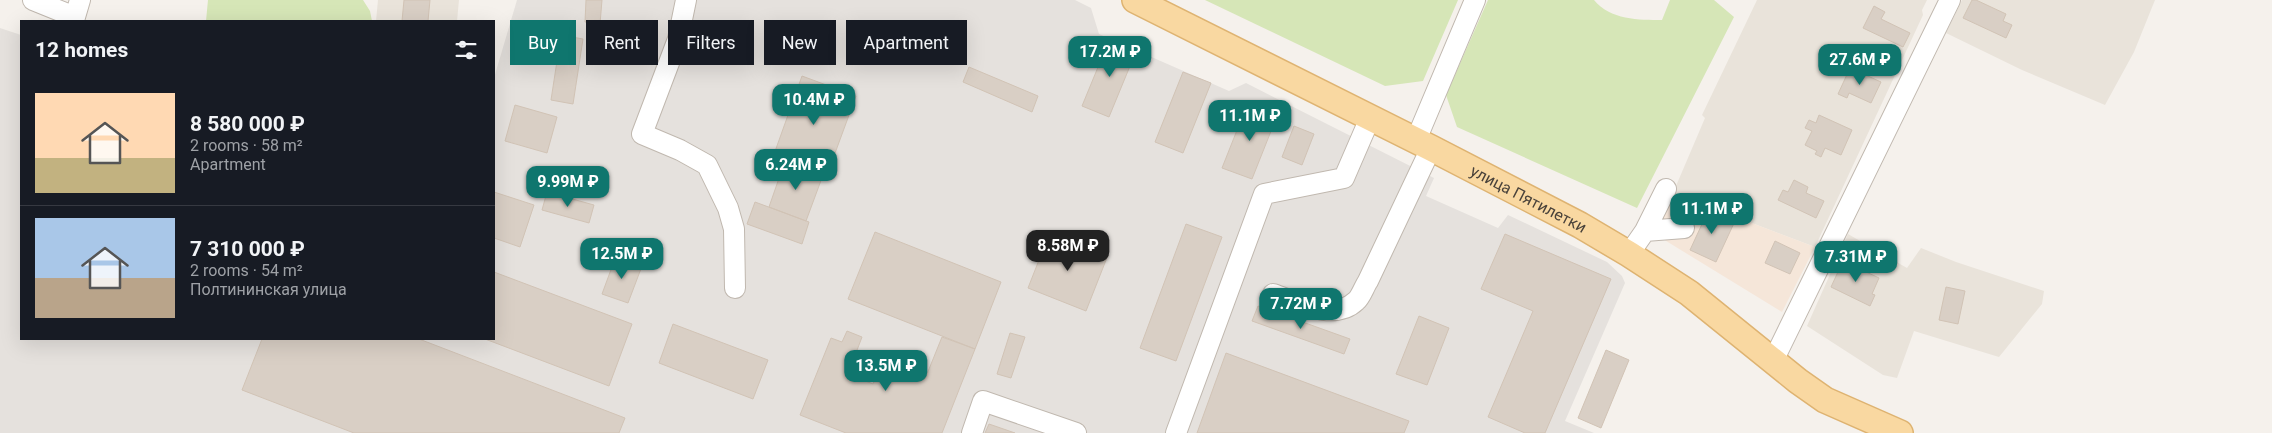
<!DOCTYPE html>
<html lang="en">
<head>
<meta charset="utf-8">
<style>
  body { margin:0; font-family:Roboto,sans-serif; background:#242831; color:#f1f3f6; height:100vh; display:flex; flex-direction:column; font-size:19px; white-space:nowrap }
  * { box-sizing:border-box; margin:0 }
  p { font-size:16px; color:#9ea1a6 }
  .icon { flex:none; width:28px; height:28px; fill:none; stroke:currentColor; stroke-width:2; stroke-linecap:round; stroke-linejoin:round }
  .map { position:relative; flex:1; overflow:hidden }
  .side { position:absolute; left:20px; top:20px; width:475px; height:320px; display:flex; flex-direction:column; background:#171b24; border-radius:0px; box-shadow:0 5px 20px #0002 }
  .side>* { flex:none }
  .guide { position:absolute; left:510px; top:20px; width:475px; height:45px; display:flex; gap:10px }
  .price { position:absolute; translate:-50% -42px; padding:0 11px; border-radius:10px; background:#0f766e; color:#fff; font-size:16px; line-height:32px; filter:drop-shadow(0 1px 2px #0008) }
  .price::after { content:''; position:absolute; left:50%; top:30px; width:15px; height:11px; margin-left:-8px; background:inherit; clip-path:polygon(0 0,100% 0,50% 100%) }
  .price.current { background:#222; color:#fff }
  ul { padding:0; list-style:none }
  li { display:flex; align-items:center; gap:15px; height:125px; padding:0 15px }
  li+li { border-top:1px solid #363941 }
  li span { display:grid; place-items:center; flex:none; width:140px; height:100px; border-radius:0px; color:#555 }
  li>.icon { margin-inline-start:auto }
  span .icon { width:60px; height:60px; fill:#fffc; stroke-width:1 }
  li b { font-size:21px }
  h2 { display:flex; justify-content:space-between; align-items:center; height:60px; padding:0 15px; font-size:21px }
  .chip { padding:0 18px; border-radius:0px; background:#171b24; box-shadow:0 5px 20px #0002; font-size:18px; line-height:45px }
  .chip.current { background:#0f766e; color:#fff }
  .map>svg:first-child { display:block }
  .residential { fill:#e9e3da }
  .commercial { fill:#f5e6d9 }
  .industrial { fill:#e5e1dd }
  .green { fill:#d6e6b7 }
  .building { fill:#d9cfc5; stroke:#d1c3b5 }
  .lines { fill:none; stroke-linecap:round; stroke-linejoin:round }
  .minor-casing { stroke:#c0b8af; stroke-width:22 }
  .major-casing { stroke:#deb371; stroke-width:28 }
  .minor { stroke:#fff; stroke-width:20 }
  .major { stroke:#f9d8a1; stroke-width:25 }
  .labels { text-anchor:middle; stroke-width:4.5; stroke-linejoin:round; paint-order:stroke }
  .street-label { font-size:16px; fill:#49423a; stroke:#fff }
</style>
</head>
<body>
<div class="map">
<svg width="2272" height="433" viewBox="0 0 2272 433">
  <rect width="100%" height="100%" fill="#f5f1ec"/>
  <!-- residential -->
  <path class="residential" d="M 378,0 L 459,0 L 457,21 L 376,21 Z
    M 1757,0 L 1927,0 L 1922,10 L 1923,15 L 1815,247 L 1673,193 L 1705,118 L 1702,115 Z
    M 1962,0 L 2155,0 L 2134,52 L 2105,105 L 2022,70 L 1946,33 Z
    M 1848,234 L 1907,268 L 1921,248 L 1956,262 L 2044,291 L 2042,304 L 1999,357 L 1914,331 L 1897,378 L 1883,375 L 1807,326 Z"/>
  <!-- commercial -->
  <path class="commercial" d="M 1673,193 L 1815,247 L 1782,312 L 1658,236 L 1658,225 Z"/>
  <!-- industrial -->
  <path class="industrial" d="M 517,0 L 1075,0 L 1091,8 L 1099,34 L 1229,91 L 1246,83 L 1434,178 L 1426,196 L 1498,228 L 1508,215 L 1607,262 L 1622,276 L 1625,283 L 1565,421 L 1594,433 L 0,433 L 0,28 L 21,35 L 21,339 L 494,339 L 494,78 Z"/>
  <!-- green -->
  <path class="green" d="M 208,0 L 363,0 L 370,11 L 372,21 L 206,21 Z
    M 1205,0 L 1458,0 L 1423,81 L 1385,86 Z
    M 1488,0 L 1594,0 C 1610,20 1639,20 1662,20 L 1670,0 L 1714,0 L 1734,17 L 1637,208 L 1457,127 L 1446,95 Z"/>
  <!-- building -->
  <path class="building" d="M 404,0 L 430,0 L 428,21 L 402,21 Z
    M 586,0 L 602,0 L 600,24 L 585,22 Z
    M 1972,0 L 1976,0 L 2006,14 L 2003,21 L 2012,25 L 2006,38 L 1963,18 Z
    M 1874,6 L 1885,12 L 1881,19 L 1910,33 L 1903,47 L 1863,28 Z
    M 561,35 L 583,39 L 573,104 L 551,100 Z
    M 1110,38 L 1137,49 L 1109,117 L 1082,106 Z
    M 969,67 L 1038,96 L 1032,112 L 963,82 Z
    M 1850,68 L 1881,82 L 1871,103 L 1849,93 L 1847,98 L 1838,94 Z
    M 1183,72 L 1211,83 L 1183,153 L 1155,142 Z
    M 802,76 L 856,96 L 827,175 L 773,157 Z
    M 515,105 L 557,117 L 547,153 L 505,141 Z
    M 1247,105 L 1277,116 L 1252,179 L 1222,168 Z
    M 1819,115 L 1852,130 L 1841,155 L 1825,148 L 1821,157 L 1815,154 L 1817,151 L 1805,145 L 1812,131 L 1805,128 L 1809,120 L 1816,123 Z
    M 1294,126 L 1314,134 L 1302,165 L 1282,157 Z
    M 785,161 L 823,175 L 806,221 L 769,207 Z
    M 1794,180 L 1808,187 L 1806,193 L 1824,201 L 1816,218 L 1778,200 L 1783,190 L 1788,192 Z
    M 494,192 L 534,205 L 520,247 L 494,238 Z
    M 547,192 L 594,205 L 589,223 L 542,210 Z
    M 755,202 L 809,222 L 802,244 L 747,224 Z
    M 1709,209 L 1735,221 L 1716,262 L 1690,250 Z
    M 1186,224 L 1222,237 L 1176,361 L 1140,348 Z
    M 875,232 L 1001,282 L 975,349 L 848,299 Z
    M 1050,232 L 1108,255 L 1086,311 L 1028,288 Z
    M 1505,234 L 1611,279 L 1545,433 L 1525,433 L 1488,417 L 1533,311 L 1481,289 Z
    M 1775,241 L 1800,253 L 1790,274 L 1765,263 Z
    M 616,256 L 642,266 L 628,303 L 602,294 Z
    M 1843,261 L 1879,278 L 1872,294 L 1875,295 L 1870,306 L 1831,287 Z
    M 494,272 L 632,324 L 609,386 L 485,339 L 494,339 Z
    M 1946,287 L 1965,291 L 1958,324 L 1939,320 Z
    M 1258,306 L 1350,339 L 1344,354 L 1252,321 Z
    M 1419,316 L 1449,328 L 1427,385 L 1396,374 Z
    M 673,324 L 768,360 L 753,399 L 659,363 Z
    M 847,331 L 862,337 L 848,374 L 873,384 L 882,361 L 925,379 L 942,337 L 975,349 L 942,433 L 846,433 L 800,415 L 831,338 L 842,342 Z
    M 1010,333 L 1025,337 L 1011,378 L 997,374 Z
    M 262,339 L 419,339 L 625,418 L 619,433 L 354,433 L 242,390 Z
    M 1606,350 L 1629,360 L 1601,428 L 1578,418 Z
    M 1226,353 L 1409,421 L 1404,433 L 1197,433 Z
    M 989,424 L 1015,433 L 985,433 Z"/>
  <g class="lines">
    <defs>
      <path id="minor" d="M 33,0 L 75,17 L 80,0
        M 686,0 L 678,39 L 642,134 L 680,150 L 707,165 L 728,208 L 734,229 L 735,288
        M 1416,140 L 1475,0
        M 1645,231 L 1684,228
        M 1629,254 L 1645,231 L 1666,189
        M 1273,294 C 1297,302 1334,322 1356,301 C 1361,297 1364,287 1368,281 L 1431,148
        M 1773,361 L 1950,0
        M 972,433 L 983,401 L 1076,433
        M 1176,433 L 1264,194 L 1344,178 L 1370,118"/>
      <g id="major">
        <path id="s1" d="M 1135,0 L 1431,148 L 1580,225 L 1629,254 L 1689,293 L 1798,381 L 1825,400 L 1900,433"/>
      </g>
    </defs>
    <!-- minor casing -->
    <use href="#minor" class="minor-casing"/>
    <!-- major casing -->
    <use href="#major" class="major-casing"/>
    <!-- minor -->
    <use href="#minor" class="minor"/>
    <!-- major -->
    <use href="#major" class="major"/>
  </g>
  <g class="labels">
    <!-- street labels -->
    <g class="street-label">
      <text dy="6" stroke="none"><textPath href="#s1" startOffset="441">улица Пятилетки</textPath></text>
    </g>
  </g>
</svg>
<b class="price" style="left:1110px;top:78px">17.2M ₽</b>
<b class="price" style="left:1860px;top:86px">27.6M ₽</b>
<b class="price" style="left:814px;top:126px">10.4M ₽</b>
<b class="price" style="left:1250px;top:142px">11.1M ₽</b>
<b class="price" style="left:796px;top:191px">6.24M ₽</b>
<b class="price" style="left:568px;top:208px">9.99M ₽</b>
<b class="price" style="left:1712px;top:235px">11.1M ₽</b>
<b class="price current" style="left:1068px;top:272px">8.58M ₽</b>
<b class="price" style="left:622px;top:280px">12.5M ₽</b>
<b class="price" style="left:1856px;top:283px">7.31M ₽</b>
<b class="price" style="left:1301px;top:330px">7.72M ₽</b>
<b class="price" style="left:886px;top:392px">13.5M ₽</b>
<div class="guide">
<a class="chip current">Buy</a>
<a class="chip">Rent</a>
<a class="chip">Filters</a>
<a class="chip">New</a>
<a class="chip">Apartment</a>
</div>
<section class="side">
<h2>12 homes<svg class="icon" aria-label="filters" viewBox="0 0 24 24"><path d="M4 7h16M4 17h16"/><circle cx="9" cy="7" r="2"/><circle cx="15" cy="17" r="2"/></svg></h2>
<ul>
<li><span style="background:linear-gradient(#ffd9b3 65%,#c2b280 0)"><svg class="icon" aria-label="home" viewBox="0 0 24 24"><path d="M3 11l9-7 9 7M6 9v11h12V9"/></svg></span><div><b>8 580 000 ₽</b><p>2 rooms · 58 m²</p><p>Apartment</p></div></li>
<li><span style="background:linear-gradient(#a9c7e8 60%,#b9a48a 0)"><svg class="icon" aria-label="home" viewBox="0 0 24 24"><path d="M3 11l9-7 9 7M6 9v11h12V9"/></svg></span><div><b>7 310 000 ₽</b><p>2 rooms · 54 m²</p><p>Полтининская улица</p></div></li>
</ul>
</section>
</div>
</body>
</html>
